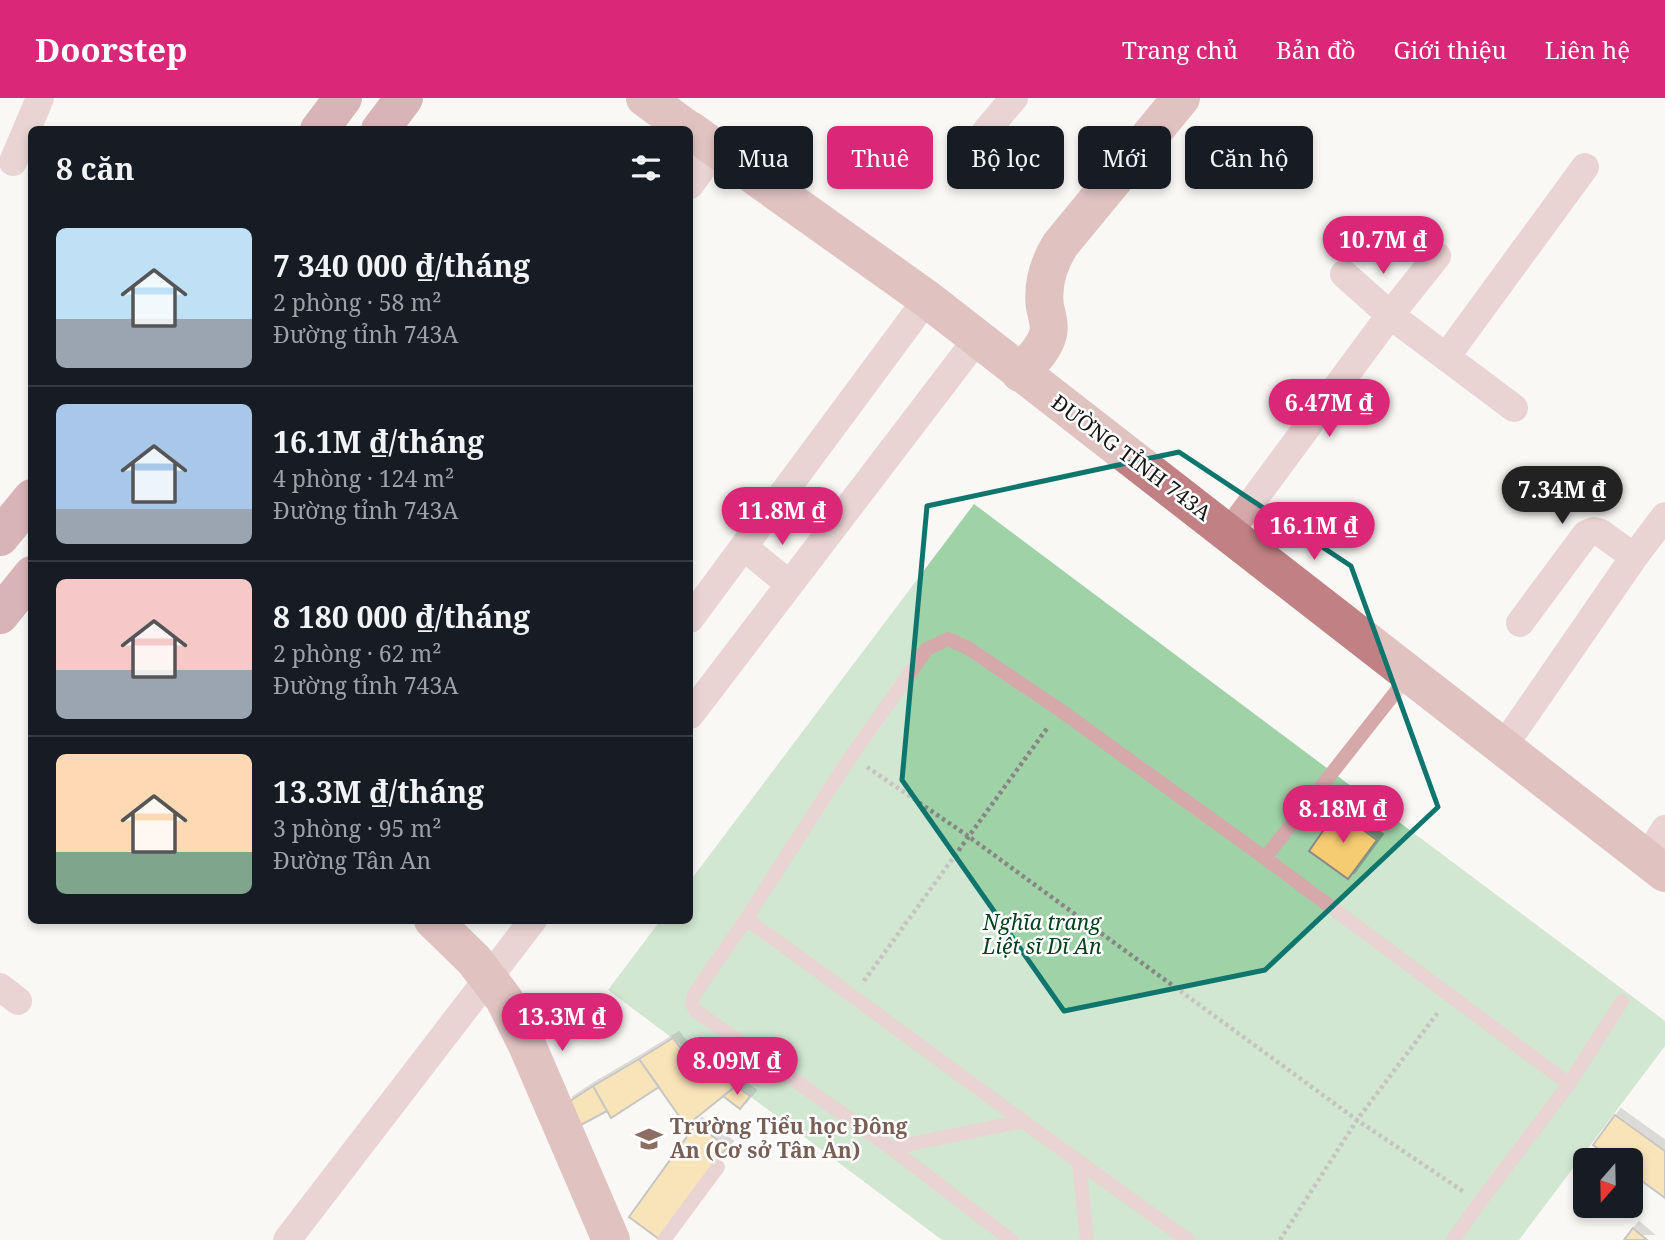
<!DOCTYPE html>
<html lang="vi">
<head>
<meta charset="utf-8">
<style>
  body { margin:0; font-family:"Noto Serif",serif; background:#20242c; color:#f1f3f6; height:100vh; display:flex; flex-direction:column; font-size:26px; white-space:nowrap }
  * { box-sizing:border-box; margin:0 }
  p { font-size:23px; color:#9ea1a6 }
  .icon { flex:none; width:38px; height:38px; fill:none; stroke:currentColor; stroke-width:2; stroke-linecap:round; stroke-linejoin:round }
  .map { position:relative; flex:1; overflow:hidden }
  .side { position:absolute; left:28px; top:28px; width:665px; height:798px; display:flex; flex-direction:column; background:#171b24; border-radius:10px; box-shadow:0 4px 10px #0003 }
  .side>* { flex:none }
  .guide { position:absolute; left:714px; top:28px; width:665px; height:63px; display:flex; gap:14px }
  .needle { width:46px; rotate:200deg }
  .fabs { position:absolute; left:1573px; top:1050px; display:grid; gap:14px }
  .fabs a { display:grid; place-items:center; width:70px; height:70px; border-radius:10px; background:#171b24; box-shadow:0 4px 10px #0003; font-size:35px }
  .price { position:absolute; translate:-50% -60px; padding:0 16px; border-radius:24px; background:#db2777; color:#fff; font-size:23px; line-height:46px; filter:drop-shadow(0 2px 4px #0008) }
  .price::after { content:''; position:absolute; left:50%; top:42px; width:21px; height:16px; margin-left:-10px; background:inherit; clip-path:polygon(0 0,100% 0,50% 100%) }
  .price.active { background:#222; color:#fff }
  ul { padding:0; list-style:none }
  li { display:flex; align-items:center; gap:21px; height:175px; padding:0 28px }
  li+li { border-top:2px solid #363941 }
  li span { display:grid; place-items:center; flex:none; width:196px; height:140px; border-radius:10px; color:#555 }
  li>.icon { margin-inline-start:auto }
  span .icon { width:84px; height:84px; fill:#fffc; stroke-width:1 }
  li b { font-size:30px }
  h2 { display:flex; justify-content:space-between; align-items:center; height:84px; padding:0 28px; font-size:30px }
  .tag { padding:0 24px; border-radius:10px; background:#171b24; box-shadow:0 4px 10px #0003; font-size:24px; line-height:63px }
  .tag.active { background:#db2777; color:#fff }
  header { display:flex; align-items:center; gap:42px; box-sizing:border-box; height:98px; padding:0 35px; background:#db2777; color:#fff }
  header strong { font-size:33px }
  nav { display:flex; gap:38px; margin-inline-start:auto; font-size:24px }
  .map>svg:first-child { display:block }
  .green { fill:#a0d2a8 }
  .building { fill:#f6cc72; stroke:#8b8a86; stroke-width:2; filter:url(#shadow) }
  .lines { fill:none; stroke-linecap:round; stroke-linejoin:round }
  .path { stroke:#878683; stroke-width:4.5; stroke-dasharray:3.5 3.5; stroke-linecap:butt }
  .lane { stroke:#d5a8aa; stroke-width:14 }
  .street { stroke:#d5a8aa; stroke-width:28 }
  .secondary { stroke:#c18084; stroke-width:38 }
  .primary { stroke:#b1626a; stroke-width:38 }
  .marked { fill:none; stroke:#0f766e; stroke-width:5; stroke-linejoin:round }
  .labels { text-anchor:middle; stroke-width:5; stroke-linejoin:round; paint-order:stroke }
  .street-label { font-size:21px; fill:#171615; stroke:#fff }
  .park-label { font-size:21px; font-style:italic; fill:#024019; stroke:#fff }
  .education-label { font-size:21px; font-weight:bold; fill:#785e54; stroke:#fff; text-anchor:start }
</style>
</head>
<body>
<header>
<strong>Doorstep</strong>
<nav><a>Trang chủ</a><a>Bản đồ</a><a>Giới thiệu</a><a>Liên hệ</a></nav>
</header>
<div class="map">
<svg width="1665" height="1142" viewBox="0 0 1665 1142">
  <defs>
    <filter id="shadow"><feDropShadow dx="6" dy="-6" stdDeviation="0" flood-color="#0004"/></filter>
  </defs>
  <rect width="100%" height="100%" fill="#f9f8f4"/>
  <!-- green -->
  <path class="green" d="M 974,406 L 1665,923 L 1665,948 L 1519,1142 L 942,1142 L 608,892 L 660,823 L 690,822 L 690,783 Z"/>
  <!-- building -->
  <path class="building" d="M 1337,713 L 1377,742 L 1348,781 L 1309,753 Z
    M 673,940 L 704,980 L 715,971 L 736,988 L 686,1028 L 639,961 Z
    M 639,961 L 659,989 L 611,1020 L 593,988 Z
    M 593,988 L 607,1013 L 577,1029 L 567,1005 Z
    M 736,988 L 750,998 L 740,1011 L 723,998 Z
    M 1615,1017 L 1665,1053 L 1665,1100 L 1631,1075 L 1631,1062 L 1614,1062 L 1593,1047 Z
    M 696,1026 L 727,1049 L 659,1141 L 629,1119 Z
    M 1633,1130 L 1647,1142 L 1624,1142 Z"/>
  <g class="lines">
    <!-- path -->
    <path class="path" d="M 867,669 L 968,738 L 1357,1022 L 1464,1094
      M 864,883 L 1048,629
      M 1280,1142 L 1357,1022 L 1439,913"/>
    <!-- lane -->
    <path class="lane" d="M 1265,760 L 1409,577
      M 746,821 C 894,927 1039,1037 1188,1142
      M 891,1050 L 1024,1023
      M 1079,1065 L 1087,1142
      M 664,1142 L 718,1069
      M 1011,1142 L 891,1050 L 696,913 L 692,906 L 694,897 L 746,821 L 851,658 L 927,551 L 948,541 L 968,550 L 1060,612 L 1265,760 L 1569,986
      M 1453,1142 L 1479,1105 L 1569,986 L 1622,903"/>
    <!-- street -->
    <path class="street" d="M 986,33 L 1014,0
      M 13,64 L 40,0
      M 690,87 L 716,51
      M 1344,176 L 1390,217 L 1514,310
      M 1446,259 L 1585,69
      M 783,395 L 834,428
      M 1229,435 L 1390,217 L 1437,158
      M 744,449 L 789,486
      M 690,521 L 927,201
      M 1520,525 L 1586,436 L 1594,433 L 1601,435 L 1634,459
      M 690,617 L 977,241
      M 1503,649 L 1634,459 L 1665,418
      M 1646,761 L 1665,731
      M 0,889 L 18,903
      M 287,1142 L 533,822"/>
    <!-- secondary -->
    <path class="secondary" d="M 645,0 L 689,32
      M 690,32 L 927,201 L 1665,775
      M 1020,275 C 1030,264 1044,252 1048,236 C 1050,228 1047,217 1045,209 C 1042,187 1049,165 1060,147 L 1181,0
      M 433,822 L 474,862 L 504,901 L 527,947 L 611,1142"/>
    <!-- primary -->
    <path class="primary" d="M 319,32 L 343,0
      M 380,32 L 404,0
      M 0,439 L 32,400
      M 0,517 L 32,477"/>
  </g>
  <!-- marked area -->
  <path d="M0 0H1665V1142H0ZM 1179,354 L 1351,468 L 1438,709 L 1265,872 L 1064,913 L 902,682 L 927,408 Z" fill="#f9f8f4" fill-opacity=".55" fill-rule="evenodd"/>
  <path class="marked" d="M 1179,354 L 1351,468 L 1438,709 L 1265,872 L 1064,913 L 902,682 L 927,408 Z"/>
  <!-- icons -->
  <defs>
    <symbol id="school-bare" viewBox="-9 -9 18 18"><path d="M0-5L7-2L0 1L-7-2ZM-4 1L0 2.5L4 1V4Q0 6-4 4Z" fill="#8d6e63" stroke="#fff" stroke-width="2.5" paint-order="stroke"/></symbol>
  </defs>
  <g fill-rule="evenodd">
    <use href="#school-bare" x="630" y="1022" width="38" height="38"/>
  </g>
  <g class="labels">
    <!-- street labels -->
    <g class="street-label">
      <text transform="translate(1131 360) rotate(37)" y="7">ĐƯỜNG TỈNH 743A</text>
    </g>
    <!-- park labels -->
    <g class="park-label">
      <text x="1042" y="832">Nghĩa trang<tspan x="1042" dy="24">Liệt sĩ Dĩ An</tspan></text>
    </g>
    <!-- education labels -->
    <g class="education-label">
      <text x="670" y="1036">Trường Tiểu học Đông<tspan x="670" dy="24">An (Cơ sở Tân An)</tspan></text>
    </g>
  </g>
</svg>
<div class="fabs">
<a><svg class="needle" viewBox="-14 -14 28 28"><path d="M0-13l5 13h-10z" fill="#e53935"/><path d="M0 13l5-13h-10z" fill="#9ea1a6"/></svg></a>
</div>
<b class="price" style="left:1383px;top:178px">10.7M ₫</b>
<b class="price" style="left:1329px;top:341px">6.47M ₫</b>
<b class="price active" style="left:1562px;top:428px">7.34M ₫</b>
<b class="price" style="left:782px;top:449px">11.8M ₫</b>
<b class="price" style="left:1314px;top:464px">16.1M ₫</b>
<b class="price" style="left:1343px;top:747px">8.18M ₫</b>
<b class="price" style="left:562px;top:955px">13.3M ₫</b>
<b class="price" style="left:737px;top:999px">8.09M ₫</b>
<div class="guide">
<a class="tag">Mua</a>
<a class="tag active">Thuê</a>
<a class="tag">Bộ lọc</a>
<a class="tag">Mới</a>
<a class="tag">Căn hộ</a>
</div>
<section class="side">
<h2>8 căn<svg class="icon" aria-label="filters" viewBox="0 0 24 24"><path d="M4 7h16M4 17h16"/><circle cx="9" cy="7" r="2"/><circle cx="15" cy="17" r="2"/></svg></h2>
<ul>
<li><span style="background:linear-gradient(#bfe0f5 65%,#9aa5b1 0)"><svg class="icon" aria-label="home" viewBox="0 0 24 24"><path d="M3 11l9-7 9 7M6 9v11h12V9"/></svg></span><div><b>7 340 000 ₫/tháng</b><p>2 phòng · 58 m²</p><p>Đường tỉnh 743A</p></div></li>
<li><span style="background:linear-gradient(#a9c7e8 75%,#9aa5b1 0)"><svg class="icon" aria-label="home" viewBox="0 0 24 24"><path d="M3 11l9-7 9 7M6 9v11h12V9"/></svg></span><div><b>16.1M ₫/tháng</b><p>4 phòng · 124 m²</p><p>Đường tỉnh 743A</p></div></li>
<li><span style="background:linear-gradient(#f6c9c9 65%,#9aa5b1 0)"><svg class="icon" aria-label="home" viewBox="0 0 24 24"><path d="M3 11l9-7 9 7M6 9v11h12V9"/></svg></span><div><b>8 180 000 ₫/tháng</b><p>2 phòng · 62 m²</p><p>Đường tỉnh 743A</p></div></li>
<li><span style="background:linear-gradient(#ffd9b3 70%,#7fa58c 0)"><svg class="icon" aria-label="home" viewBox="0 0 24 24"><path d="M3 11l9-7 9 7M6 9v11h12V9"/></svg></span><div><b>13.3M ₫/tháng</b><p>3 phòng · 95 m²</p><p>Đường Tân An</p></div></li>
</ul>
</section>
</div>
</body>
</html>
